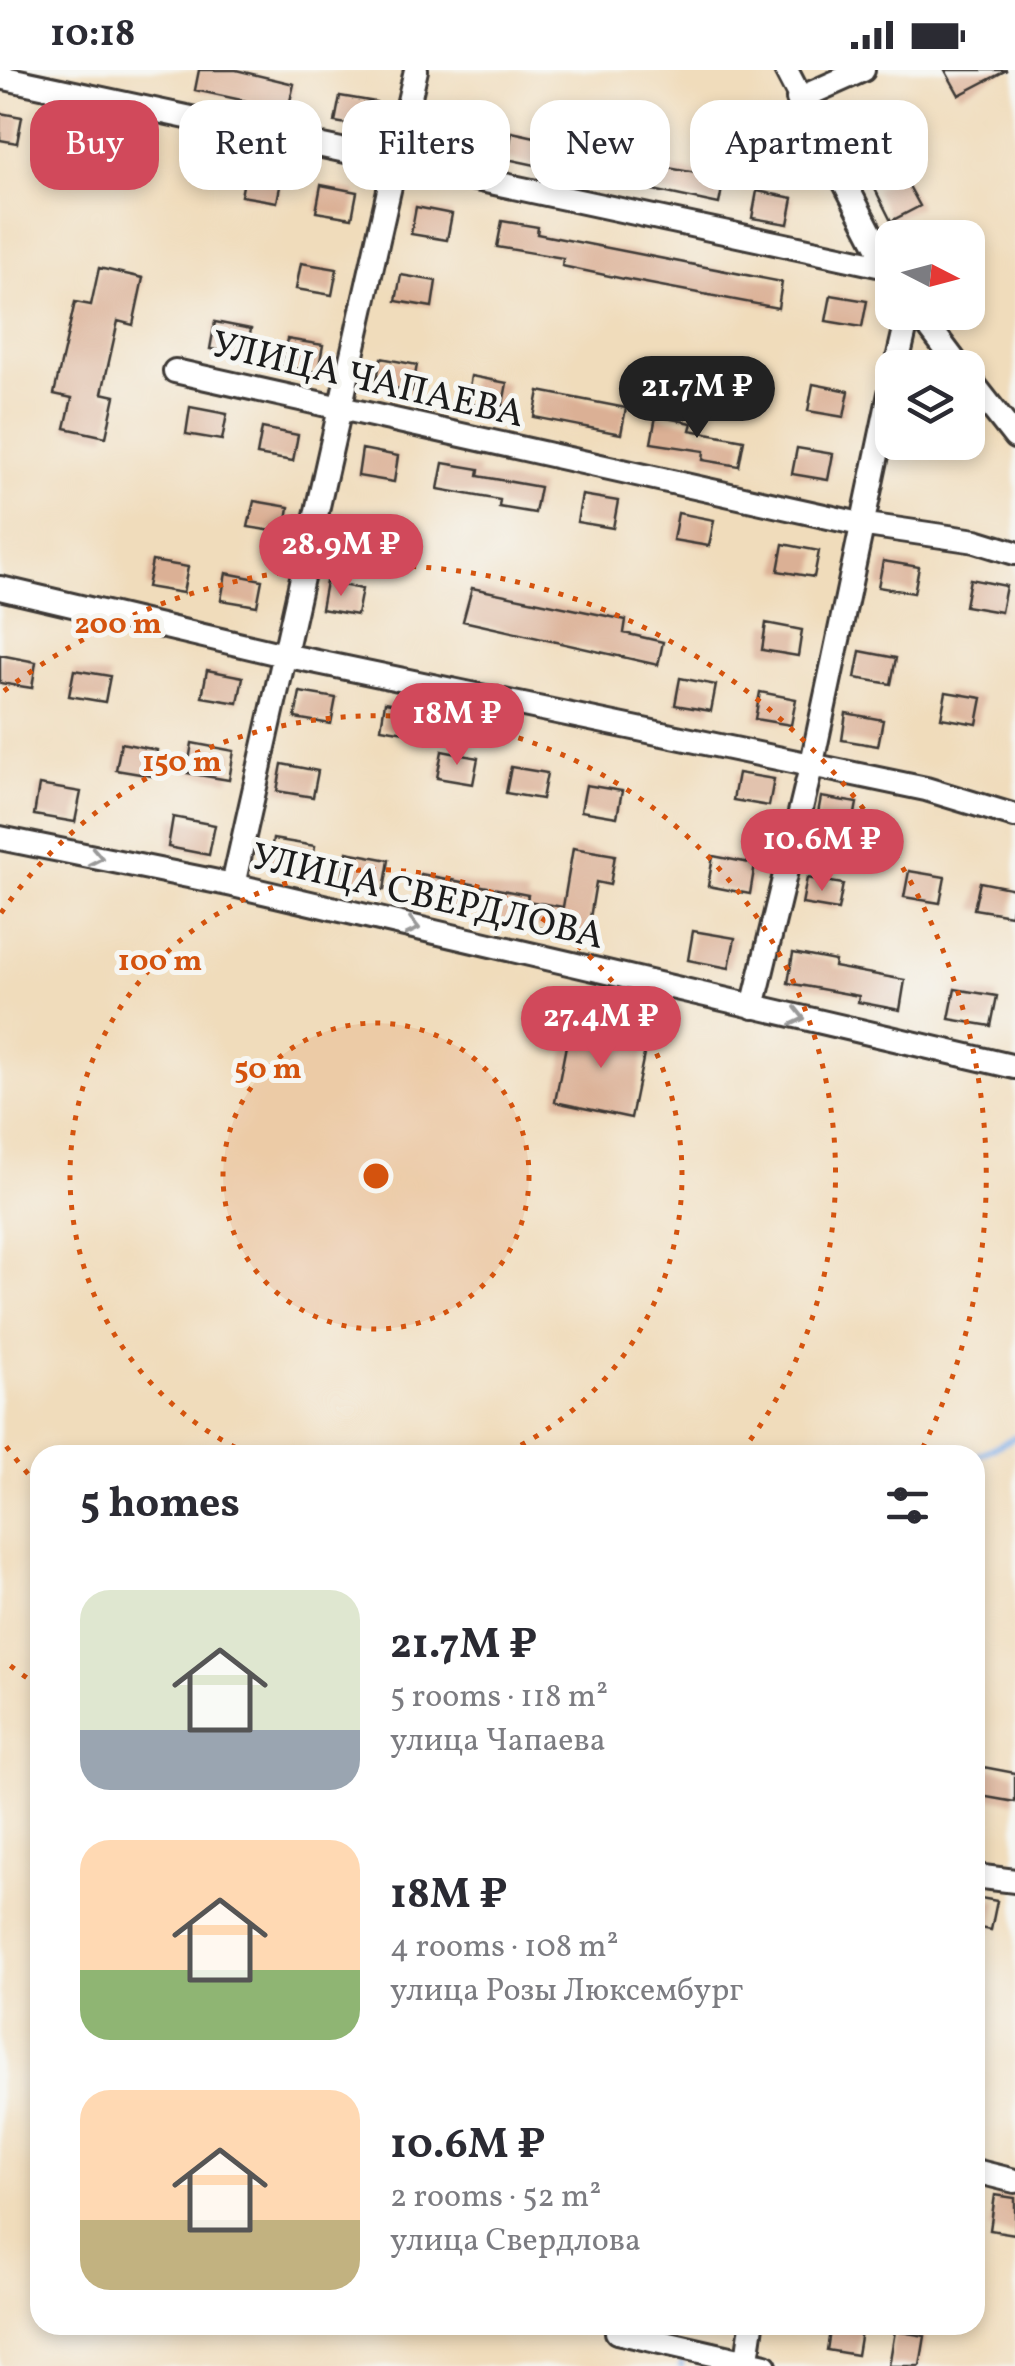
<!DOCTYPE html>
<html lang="en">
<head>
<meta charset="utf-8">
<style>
  body { margin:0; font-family:Vollkorn,serif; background:#f7f7f7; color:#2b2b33; height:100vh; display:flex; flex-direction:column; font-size:38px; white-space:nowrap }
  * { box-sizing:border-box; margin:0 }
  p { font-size:32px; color:#7c7c81 }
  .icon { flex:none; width:55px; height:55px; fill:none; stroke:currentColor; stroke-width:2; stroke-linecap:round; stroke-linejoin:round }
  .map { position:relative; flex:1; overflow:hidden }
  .drawer { position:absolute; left:30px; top:1375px; width:955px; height:890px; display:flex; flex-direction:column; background:#fff; border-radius:30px; box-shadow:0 5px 15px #0003 }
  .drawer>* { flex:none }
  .hud { position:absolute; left:30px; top:30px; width:955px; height:90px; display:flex; gap:20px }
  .needle { width:65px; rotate:96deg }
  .controls { position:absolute; left:875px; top:150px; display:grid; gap:20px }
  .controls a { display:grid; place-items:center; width:110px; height:110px; border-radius:20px; background:#fff; box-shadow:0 5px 15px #0003; font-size:50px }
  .price { position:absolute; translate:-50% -85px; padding:0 22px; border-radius:35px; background:#d1495b; color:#fff; font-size:32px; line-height:65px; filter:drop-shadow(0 2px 5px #0008) }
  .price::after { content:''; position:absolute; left:50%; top:60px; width:30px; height:22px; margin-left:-15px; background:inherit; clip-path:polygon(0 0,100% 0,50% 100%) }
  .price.active { background:#222; color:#fff }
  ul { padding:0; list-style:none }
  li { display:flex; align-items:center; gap:30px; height:250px; padding:0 50px }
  li span { display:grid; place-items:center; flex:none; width:280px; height:200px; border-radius:30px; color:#555 }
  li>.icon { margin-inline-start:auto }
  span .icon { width:120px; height:120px; fill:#fffc; stroke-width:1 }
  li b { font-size:42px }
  h2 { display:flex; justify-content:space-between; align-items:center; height:120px; padding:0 50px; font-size:42px }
  .pill { padding:0 35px; border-radius:30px; background:#fff; box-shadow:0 5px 15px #0003; font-size:35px; line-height:90px }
  .pill.active { background:#d1495b; color:#fff }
  .status { display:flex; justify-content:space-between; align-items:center; height:70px; padding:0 50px; background:#fff; direction:ltr }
  .status svg { height:28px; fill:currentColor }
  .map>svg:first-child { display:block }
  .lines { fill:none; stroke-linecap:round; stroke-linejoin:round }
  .stream { stroke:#7dade8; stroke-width:6 }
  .building { fill:#dbb095 }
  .minor-casing { stroke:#3c3934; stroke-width:28 }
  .minor { stroke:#fff; stroke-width:22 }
  .oneway { stroke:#999 }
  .ring { fill:none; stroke:#d4530e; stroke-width:5; stroke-dasharray:5 10 }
  .labels { text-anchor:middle; stroke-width:10; stroke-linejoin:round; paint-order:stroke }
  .street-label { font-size:38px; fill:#1c1c1c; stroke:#f6f6f2 }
  .centre { fill:#d4530e; stroke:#f6f6f2; stroke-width:5 }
  .ring-label { font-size:30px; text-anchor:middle; font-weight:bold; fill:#d4530e; stroke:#f6f6f2; stroke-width:10; stroke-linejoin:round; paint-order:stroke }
</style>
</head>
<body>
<div class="status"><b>10:18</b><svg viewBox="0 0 49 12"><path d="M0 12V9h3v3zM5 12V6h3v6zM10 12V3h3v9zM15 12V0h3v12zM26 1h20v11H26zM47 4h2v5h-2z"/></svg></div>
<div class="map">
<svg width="1015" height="2296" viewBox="0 0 1015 2296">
  <rect width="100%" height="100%" fill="#f6f6f2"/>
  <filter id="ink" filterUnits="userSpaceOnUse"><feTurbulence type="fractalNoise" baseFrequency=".01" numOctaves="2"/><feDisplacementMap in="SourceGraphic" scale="20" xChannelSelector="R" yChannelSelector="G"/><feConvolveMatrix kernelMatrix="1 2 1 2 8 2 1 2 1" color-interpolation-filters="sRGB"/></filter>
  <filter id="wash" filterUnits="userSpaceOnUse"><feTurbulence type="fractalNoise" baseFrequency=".0048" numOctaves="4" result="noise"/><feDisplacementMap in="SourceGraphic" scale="40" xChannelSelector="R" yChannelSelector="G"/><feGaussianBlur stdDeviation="2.25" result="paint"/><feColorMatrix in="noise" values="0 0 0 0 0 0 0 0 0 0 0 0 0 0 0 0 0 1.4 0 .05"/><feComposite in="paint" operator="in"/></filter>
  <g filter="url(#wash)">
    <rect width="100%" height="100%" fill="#f0dcbb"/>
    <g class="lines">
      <!-- stream -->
      <path class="stream" d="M 975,1387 L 1015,1367
        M 698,2256 L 699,2255
        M 681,2296 L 682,2294"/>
    </g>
    <g id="blocks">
      <!-- building -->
      <path class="building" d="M 199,0 L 236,0 L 294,14 L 288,40 L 195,20 Z
        M 945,0 L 1007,0 L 959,25 Z
        M 340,26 L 376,32 L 371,58 L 335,52 Z
        M 863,35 L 879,66 L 851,81 L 834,49 Z
        M 0,43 L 22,47 L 17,73 L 0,70 Z
        M 435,44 L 471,50 L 466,76 L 430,70 Z
        M 512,62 L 608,83 L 607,87 L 724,108 L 719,134 L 507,89 Z
        M 246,100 L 282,106 L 277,132 L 241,126 Z
        M 903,105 L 920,136 L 891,151 L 875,119 Z
        M 321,115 L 357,122 L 352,148 L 316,142 Z
        M 757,121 L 793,128 L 788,154 L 752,148 Z
        M 416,137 L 452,144 L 447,170 L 411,164 Z
        M 502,151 L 538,157 L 537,164 L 782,212 L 778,238 L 624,209 L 562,196 L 563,188 L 497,177 Z
        M 301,193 L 337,199 L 332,225 L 296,219 Z
        M 99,198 L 143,208 L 133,255 L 118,251 L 102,323 L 115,326 L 106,367 L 65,358 L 72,328 L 54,324 L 75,232 L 91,235 Z
        M 401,205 L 436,211 L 432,237 L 396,231 Z
        M 831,225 L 867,231 L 862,257 L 826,251 Z
        M 215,252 L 251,259 L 246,285 L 210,279 Z
        M 287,269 L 323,275 L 318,302 L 281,296 Z
        M 381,288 L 417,295 L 412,321 L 376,315 Z
        M 471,306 L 507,313 L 502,339 L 466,333 Z
        M 813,314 L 849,321 L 844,347 L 808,341 Z
        M 539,321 L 626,338 L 621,364 L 534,347 Z
        M 190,337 L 227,344 L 222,370 L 186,364 Z
        M 656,346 L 692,353 L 690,360 L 744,370 L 739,396 L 703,390 L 704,381 L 651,373 Z
        M 262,358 L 298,365 L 293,391 L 257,385 Z
        M 797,378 L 833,384 L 828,410 L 792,404 Z
        M 362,379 L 398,386 L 394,412 L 358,406 Z
        M 443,393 L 479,399 L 478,406 L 540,417 L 535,443 L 499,437 L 500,430 L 438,419 Z
        M 582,425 L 618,431 L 613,458 L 577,452 Z
        M 254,431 L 289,437 L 285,463 L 248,457 Z
        M 678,443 L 714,450 L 709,476 L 673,470 Z
        M 338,446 L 374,453 L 369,479 L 333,473 Z
        M 783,474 L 819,481 L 814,507 L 778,501 Z
        M 152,491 L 188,497 L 183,523 L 147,517 Z
        M 883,491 L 919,497 L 914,523 L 878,517 Z
        M 226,503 L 262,510 L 257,536 L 221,530 Z
        M 970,509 L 1006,516 L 1001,542 L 965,536 Z
        M 326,512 L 362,519 L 357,545 L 321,539 Z
        M 472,518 L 626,550 L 624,563 L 663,572 L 658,595 L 463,551 Z
        M 766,553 L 802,560 L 798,586 L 762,580 Z
        M 860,581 L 896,588 L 891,614 L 855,608 Z
        M 0,585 L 36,592 L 32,618 L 0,613 Z
        M 74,600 L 110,606 L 105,632 L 69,626 Z
        M 207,600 L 243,607 L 238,633 L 202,627 Z
        M 680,608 L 716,615 L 711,641 L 675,635 Z
        M 300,622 L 336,628 L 331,654 L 295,648 Z
        M 760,622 L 796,629 L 791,655 L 755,649 Z
        M 946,622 L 982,628 L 977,654 L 941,648 Z
        M 385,632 L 421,638 L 417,664 L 381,658 Z
        M 846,643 L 883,650 L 878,676 L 842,670 Z
        M 121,673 L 157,680 L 152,706 L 116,700 Z
        M 192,673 L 234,681 L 229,710 L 187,703 Z
        M 442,681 L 478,688 L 473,714 L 437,708 Z
        M 282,694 L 318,701 L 313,727 L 277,721 Z
        M 511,697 L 547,703 L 542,729 L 506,723 Z
        M 738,703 L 774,709 L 769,736 L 733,730 Z
        M 39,715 L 81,722 L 75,752 L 34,745 Z
        M 586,715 L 622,721 L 617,747 L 581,741 Z
        M 821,727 L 857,733 L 852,760 L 816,754 Z
        M 173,747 L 215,755 L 209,785 L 168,777 Z
        M 273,769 L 315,776 L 310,806 L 268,798 Z
        M 573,778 L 615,785 L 610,815 L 596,812 L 586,872 L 544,864 L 545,859 L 416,834 L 421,804 L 528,825 L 527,831 L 563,837 Z
        M 347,782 L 389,790 L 384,820 L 342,812 Z
        M 713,786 L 755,794 L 750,824 L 708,816 Z
        M 909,801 L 945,807 L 940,833 L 904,827 Z
        M 807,808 L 843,814 L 838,840 L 802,834 Z
        M 980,812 L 1015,819 L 1011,845 L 974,839 Z
        M 693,861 L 735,868 L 729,898 L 688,890 Z
        M 793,883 L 835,891 L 834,897 L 905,910 L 900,940 L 858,932 L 859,926 L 788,913 Z
        M 955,919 L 997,926 L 991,956 L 949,949 Z
        M 570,955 L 647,970 L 631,1048 L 555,1032 Z
        M 978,1696 L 1015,1703 L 1015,1732 L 975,1725 Z
        M 975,1827 L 997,1831 L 991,1860 L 975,1857 Z
        M 995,2125 L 1015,2128 L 1015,2164 L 990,2160 Z
        M 831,2255 L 862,2255 L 857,2285 L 827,2280 Z
        M 895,2261 L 925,2266 L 920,2296 L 889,2296 Z"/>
    </g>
  </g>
  <g filter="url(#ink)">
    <use href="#blocks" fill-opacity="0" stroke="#3c3934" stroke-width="2.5"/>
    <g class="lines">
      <defs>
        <path id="minor" d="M 786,0 L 892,204
          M 0,7 L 887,197
          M 798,29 L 863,0
          M 918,242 L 960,298
          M 896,298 L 909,242
          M 175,301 L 860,454 L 976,471 L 1015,483
          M 968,307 L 1015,367
          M 0,518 L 284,585 L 926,719 L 1015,746
          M 0,768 L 233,815 L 1015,997
          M 233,815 L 416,0
          M 753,937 L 812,693 L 892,314
          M 975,1806 L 1015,1811
          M 975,2101 L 1015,2111
          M 617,2262 L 765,2296
          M 746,2296 L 752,2255"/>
      </defs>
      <!-- minor casing -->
      <use href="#minor" class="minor-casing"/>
      <!-- minor -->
      <use href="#minor" class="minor"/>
    </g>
    <!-- one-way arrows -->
    <defs><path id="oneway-chevron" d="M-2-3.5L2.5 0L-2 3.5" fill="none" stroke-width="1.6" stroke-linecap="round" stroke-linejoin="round" transform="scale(2.5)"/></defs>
    <g class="oneway">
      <use href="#oneway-chevron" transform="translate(96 787) rotate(11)"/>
      <use href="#oneway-chevron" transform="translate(413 857) rotate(13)"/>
      <use href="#oneway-chevron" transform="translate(798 947) rotate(13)"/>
    </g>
  </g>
  <!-- distance rings -->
  <circle cx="376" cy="1106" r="153" fill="#d4530e" fill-opacity=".12"/>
  <g class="ring">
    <circle cx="376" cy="1106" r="153"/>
    <path d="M249 1384A306 306 0 1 1 503 1384"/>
    <path d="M38 1415A458 458 0 0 1 1 1369M1 843A458 458 0 1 1 739 1385"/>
    <path d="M39 1616A611 611 0 0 1 4 1591M4 621A611 611 0 0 1 920 1383"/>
  </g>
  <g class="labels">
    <!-- street labels -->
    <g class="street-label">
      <text transform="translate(368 308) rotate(13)" y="13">УЛИЦА ЧАПАЕВА</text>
      <text transform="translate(428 825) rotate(13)" y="13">УЛИЦА СВЕРДЛОВА</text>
    </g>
  </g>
  <circle cx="376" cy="1106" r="15" class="centre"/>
  <g class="ring-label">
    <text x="118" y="563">200 m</text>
    <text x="182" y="701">150 m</text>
    <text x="160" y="900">100 m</text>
    <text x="268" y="1008">50 m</text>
  </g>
</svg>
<div class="controls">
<a><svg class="needle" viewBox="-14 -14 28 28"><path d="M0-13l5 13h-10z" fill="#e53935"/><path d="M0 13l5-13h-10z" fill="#7c7c81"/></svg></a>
<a><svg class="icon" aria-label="layers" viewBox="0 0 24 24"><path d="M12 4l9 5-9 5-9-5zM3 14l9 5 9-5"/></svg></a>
</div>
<b class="price active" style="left:697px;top:371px">21.7M ₽</b>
<b class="price" style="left:341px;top:529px">28.9M ₽</b>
<b class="price" style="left:457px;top:698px">18M ₽</b>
<b class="price" style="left:822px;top:824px">10.6M ₽</b>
<b class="price" style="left:601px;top:1001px">27.4M ₽</b>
<div class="hud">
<a class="pill active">Buy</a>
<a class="pill">Rent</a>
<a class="pill">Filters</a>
<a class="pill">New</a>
<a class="pill">Apartment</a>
</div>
<section class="drawer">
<h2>5 homes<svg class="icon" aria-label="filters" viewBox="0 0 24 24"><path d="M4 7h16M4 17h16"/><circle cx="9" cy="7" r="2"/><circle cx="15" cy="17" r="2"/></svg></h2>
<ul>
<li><span style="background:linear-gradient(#dfe7d0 70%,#9aa5b1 0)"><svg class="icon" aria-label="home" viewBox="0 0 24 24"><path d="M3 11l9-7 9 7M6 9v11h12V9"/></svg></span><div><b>21.7M ₽</b><p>5 rooms · 118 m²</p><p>улица Чапаева</p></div></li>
<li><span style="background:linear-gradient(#ffd9b3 65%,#8fb573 0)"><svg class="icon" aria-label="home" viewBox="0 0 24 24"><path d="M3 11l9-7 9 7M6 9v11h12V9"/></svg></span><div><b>18M ₽</b><p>4 rooms · 108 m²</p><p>улица Розы Люксембург</p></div></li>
<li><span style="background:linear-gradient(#ffd9b3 65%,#c2b280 0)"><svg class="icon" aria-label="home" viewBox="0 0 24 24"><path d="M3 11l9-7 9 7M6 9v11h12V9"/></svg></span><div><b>10.6M ₽</b><p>2 rooms · 52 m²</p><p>улица Свердлова</p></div></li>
</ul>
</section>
</div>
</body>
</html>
